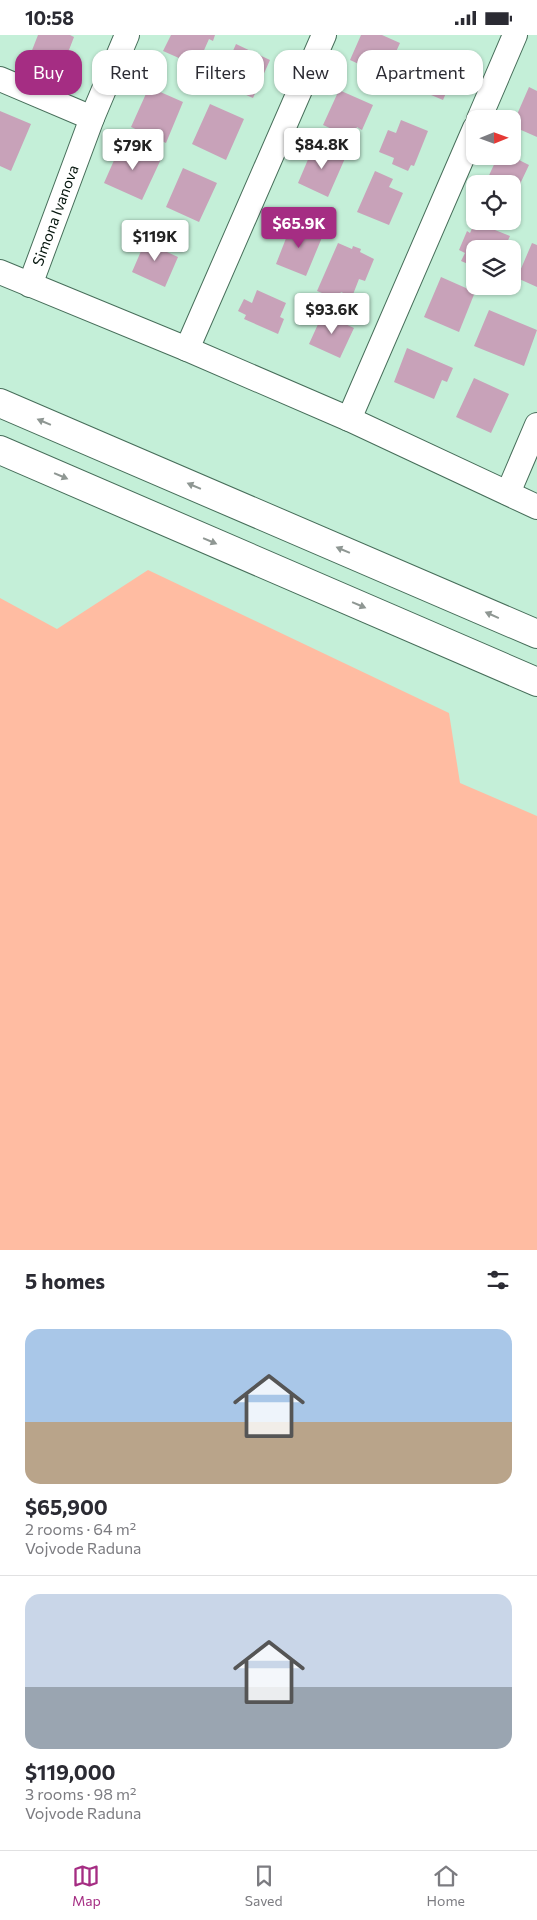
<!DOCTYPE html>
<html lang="en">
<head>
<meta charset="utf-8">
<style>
  body { margin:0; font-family:Commissioner,sans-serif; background:#f2f2f3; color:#2b2b33; height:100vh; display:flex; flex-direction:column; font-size:19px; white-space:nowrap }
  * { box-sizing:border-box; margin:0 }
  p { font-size:16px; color:#7c7c81 }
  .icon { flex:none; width:28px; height:28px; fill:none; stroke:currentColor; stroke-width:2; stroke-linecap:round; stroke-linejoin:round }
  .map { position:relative; height:1215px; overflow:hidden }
  .panel { display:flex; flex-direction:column; background:#fff; flex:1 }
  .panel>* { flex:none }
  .guide { position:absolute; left:15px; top:15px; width:508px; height:45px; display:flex; gap:10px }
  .needle { width:32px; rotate:89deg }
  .fabs { position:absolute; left:466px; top:75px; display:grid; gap:10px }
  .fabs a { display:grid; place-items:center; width:55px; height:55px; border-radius:10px; background:#fff; box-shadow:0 1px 4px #0004; font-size:25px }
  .price { position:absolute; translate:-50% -42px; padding:0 11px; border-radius:5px; background:#fff; color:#222; font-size:16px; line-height:32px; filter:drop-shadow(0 1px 2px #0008) }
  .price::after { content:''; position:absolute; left:50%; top:30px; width:15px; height:11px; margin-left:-8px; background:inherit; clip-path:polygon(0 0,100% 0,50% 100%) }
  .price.current { background:#a52d83; color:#fff }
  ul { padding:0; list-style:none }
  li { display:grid; align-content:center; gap:10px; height:265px; padding:0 25px }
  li+li { border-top:1px solid #e1e1e2 }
  li span { display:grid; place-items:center; height:155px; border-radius:15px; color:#555 }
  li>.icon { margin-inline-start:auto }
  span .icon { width:90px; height:90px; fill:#fffc; stroke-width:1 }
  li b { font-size:21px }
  h2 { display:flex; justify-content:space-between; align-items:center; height:60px; padding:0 25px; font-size:21px }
  .chip { padding:0 18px; border-radius:15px; background:#fff; box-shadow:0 1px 4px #0004; font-size:18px; line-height:45px }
  .chip.current { background:#a52d83; color:#fff }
  .status { display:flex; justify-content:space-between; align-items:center; height:35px; padding:0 25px; background:#fff; direction:ltr }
  .status svg { height:14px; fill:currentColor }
  .tabs { display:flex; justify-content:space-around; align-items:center; height:70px; border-top:1px solid #e1e1e2; background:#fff; font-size:14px; color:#7c7c81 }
  .tabs a { display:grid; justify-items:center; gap:2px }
  .tabs .current { color:#a52d83 }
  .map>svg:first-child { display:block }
  .green { fill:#ffbca2 }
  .building { fill:#c8a2b9 }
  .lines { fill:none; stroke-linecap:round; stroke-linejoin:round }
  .street-casing { stroke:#476e5a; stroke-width:26 }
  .primary-casing { stroke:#476e5a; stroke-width:30 }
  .street { stroke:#fff; stroke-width:24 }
  .primary { stroke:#fff; stroke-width:28 }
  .oneway { fill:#8f9793 }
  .labels { text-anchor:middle; stroke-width:4.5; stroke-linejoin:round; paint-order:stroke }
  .street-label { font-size:15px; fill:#07170f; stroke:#c4efd8 }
</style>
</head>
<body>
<div class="status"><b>10:58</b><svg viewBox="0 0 49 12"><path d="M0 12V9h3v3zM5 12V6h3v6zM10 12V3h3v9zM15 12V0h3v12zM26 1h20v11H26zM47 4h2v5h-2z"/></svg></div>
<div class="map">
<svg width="537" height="1215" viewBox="0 0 537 1215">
  <rect width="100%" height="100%" fill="#c4efd8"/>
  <!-- green -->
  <path class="green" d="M 148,535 L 449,678 L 460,748 L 537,781 L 537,1215 L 0,1215 L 0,563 L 57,594 Z"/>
  <!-- building -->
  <path class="building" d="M 38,0 L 70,0 L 74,2 L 59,41 L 27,28 Z
    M 171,0 L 215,0 L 213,6 L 209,4 L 197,31 L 163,16 Z
    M 361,0 L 382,0 L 400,8 L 385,41 L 350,25 Z
    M 236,9 L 270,25 L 253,63 L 219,48 Z
    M 433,17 L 459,28 L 443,65 L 405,49 L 414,29 L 425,34 Z
    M 149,52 L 183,67 L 166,108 L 131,92 Z
    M 529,52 L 537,56 L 537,102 L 512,91 Z
    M 339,55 L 373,70 L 362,95 L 357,92 L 352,103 L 323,90 Z
    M 210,69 L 244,84 L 226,125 L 192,109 Z
    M 0,76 L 31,89 L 11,136 L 0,131 Z
    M 401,85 L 428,96 L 414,131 L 411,130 L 408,136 L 392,129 L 394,123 L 379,117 L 388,95 L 396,98 Z
    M 128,107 L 162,122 L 142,165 L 104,148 L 119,114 L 124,116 Z
    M 315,108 L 346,121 L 328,162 L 298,148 Z
    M 498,121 L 511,121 L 529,130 L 512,166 L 512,149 L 485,149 Z
    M 183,133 L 217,148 L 199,187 L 166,172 Z
    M 375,136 L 393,144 L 389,152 L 403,158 L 389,190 L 357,177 Z
    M 475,187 L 510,201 L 504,214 L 475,214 L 475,232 L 461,226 L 465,218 L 459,215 L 467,196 L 470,198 Z
    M 292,188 L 323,200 L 306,241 L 276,229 Z
    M 148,200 L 170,210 L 167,217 L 178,222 L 165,252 L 132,237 Z
    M 338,208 L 352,214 L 353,211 L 361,214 L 360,217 L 374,224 L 365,246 L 359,244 L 352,262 L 341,257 L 337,264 L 317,256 Z
    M 532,208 L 537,210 L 537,252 L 517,243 Z
    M 441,242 L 475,257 L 459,297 L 424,282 Z
    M 257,255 L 286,268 L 280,282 L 284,284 L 278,299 L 244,284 L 246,280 L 238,276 L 244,264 L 252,268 Z
    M 489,275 L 537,295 L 524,331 L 474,311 Z
    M 324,276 L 344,285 L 343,288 L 354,293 L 340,323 L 309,309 Z
    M 407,313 L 453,333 L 447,347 L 442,345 L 434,364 L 394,347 Z
    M 474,343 L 509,359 L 491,398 L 456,382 Z"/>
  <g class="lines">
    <defs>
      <g id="street">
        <path d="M 0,44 L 92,83"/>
        <path d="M 479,84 L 515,0"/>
        <path d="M 0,237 L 187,314 L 349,384 L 537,472"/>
        <path id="s1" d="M 30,250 L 92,83 L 127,0"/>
        <path d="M 187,314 L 324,0"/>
        <path d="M 349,384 L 475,93"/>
        <path d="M 508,458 L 537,390"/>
      </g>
      <path id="primary" d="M 0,368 L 537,599
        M 0,415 L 537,647"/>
    </defs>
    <!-- street casing -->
    <use href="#street" class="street-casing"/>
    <!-- primary casing -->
    <use href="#primary" class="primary-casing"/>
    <!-- street -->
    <use href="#street" class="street"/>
    <!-- primary -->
    <use href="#primary" class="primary"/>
  </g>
  <!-- one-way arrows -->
  <defs><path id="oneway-solid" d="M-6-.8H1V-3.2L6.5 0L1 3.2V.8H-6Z" transform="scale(1.25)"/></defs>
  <g class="oneway">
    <use href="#oneway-solid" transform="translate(44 387) rotate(-157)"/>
    <use href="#oneway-solid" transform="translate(61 441) rotate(23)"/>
    <use href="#oneway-solid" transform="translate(194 451) rotate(-157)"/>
    <use href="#oneway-solid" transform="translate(210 506) rotate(23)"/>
    <use href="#oneway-solid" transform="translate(343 515) rotate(-157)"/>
    <use href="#oneway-solid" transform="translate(359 570) rotate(23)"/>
    <use href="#oneway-solid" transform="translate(492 580) rotate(-156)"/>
  </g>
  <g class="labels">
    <!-- street labels -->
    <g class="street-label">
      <text dy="5" stroke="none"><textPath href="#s1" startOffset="74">Simona Ivanova</textPath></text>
    </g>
  </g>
</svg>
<div class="fabs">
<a><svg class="needle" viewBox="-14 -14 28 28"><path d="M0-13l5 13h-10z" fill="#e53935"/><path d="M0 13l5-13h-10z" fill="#7c7c81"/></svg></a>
<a><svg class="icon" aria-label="locate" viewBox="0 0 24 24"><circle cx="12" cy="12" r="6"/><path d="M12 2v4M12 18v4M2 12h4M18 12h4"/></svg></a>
<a><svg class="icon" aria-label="layers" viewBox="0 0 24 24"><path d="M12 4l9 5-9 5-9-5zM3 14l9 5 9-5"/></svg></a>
</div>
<b class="price" style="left:322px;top:135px">$84.8K</b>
<b class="price" style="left:133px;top:136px">$79K</b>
<b class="price current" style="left:299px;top:214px">$65.9K</b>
<b class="price" style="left:155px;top:227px">$119K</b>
<b class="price" style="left:332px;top:300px">$93.6K</b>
<div class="guide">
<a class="chip current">Buy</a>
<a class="chip">Rent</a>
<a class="chip">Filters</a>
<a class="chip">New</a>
<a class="chip">Apartment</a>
</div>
</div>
<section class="panel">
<h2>5 homes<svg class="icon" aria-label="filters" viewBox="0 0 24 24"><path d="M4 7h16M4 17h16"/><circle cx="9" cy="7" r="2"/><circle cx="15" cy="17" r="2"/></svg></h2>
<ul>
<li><span style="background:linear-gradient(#a9c7e8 60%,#b9a48a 0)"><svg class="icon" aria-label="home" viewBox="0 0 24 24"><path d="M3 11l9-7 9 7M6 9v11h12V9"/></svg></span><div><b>$65,900</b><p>2 rooms · 64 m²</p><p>Vojvode Raduna</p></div></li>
<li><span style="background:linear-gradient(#c9d6e8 60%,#9aa5b1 0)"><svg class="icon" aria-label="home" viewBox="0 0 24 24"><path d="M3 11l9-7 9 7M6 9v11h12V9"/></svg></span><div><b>$119,000</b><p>3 rooms · 98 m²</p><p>Vojvode Raduna</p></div></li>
</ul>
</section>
<nav class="tabs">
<a class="current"><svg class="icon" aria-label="map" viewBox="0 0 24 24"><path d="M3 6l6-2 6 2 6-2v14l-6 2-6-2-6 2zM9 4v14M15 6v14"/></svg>Map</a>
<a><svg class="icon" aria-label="saved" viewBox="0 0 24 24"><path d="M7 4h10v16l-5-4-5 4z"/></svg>Saved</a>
<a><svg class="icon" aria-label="home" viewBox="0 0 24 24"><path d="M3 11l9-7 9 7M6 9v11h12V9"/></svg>Home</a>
</nav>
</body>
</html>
